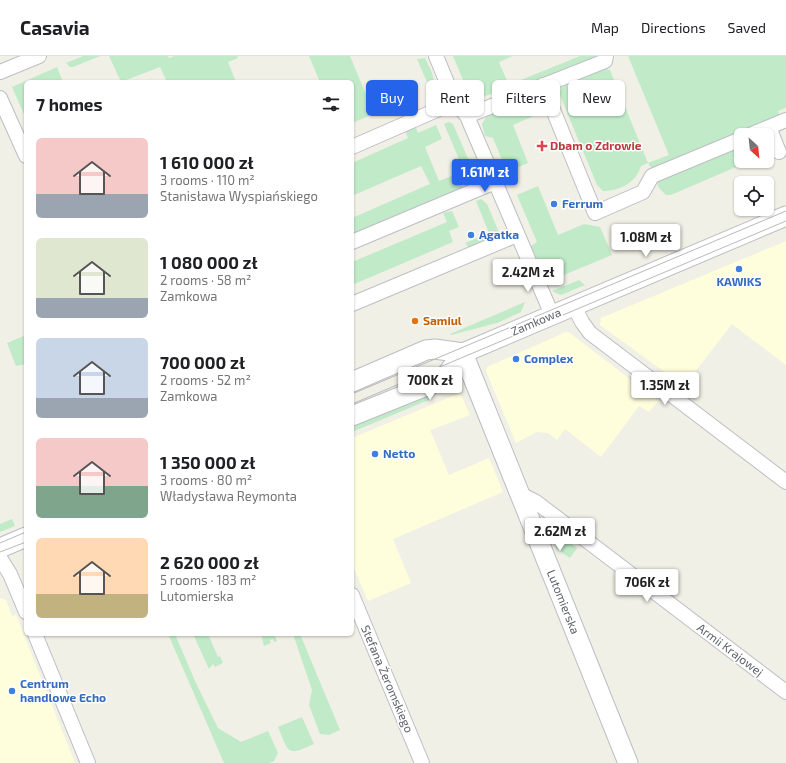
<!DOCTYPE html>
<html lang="en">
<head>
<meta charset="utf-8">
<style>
  body { margin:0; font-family:"Exo 2",sans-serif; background:#f6f6f6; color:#202124; height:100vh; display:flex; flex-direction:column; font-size:15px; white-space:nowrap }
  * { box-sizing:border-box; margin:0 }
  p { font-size:13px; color:#757577 }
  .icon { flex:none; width:22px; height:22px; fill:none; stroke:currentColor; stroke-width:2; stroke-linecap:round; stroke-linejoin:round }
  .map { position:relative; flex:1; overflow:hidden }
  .sheet { position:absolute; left:24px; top:24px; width:330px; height:556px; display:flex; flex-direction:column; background:#fff; border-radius:6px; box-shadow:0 1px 3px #0004 }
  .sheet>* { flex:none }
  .top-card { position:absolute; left:366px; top:24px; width:360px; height:36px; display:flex; gap:8px }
  .needle { width:26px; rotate:153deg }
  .controls { position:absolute; left:734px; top:72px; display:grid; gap:8px }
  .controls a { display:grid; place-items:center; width:40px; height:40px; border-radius:6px; background:#fff; box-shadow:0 1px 3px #0004; font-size:20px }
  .price { position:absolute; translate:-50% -34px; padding:0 9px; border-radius:4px; background:#fff; color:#222; font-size:13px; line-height:26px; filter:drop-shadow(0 1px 2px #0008) }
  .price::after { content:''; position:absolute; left:50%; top:24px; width:12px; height:9px; margin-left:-6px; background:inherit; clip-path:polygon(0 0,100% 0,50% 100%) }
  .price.active { background:#2563eb; color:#fff }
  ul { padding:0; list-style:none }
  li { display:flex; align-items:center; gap:12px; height:100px; padding:0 12px }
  li span { display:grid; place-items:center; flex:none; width:112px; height:80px; border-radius:6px; color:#555 }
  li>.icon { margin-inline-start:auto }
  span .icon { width:48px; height:48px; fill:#fffc; stroke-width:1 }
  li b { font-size:17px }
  h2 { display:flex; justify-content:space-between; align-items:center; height:48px; padding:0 12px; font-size:17px }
  .pill { padding:0 14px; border-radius:6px; background:#fff; box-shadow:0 1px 3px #0004; font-size:14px; line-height:36px }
  .pill.active { background:#2563eb; color:#fff }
  header { display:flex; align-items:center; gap:24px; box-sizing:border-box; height:56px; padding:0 20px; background:#fff; border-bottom:1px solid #e0e0e0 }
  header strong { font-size:19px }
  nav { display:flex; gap:22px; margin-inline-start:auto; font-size:14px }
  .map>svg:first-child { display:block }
  .commercial { fill:#fffedc }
  .grass { fill:#c0eac8 }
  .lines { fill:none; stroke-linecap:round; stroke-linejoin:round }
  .street-casing { stroke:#bdbec5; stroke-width:16 }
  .secondary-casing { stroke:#bbbdc4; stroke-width:21 }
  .street { stroke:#fff; stroke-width:14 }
  .secondary { stroke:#fff; stroke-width:19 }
  .tram { stroke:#b9b9ba; stroke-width:1 }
  .health-dot { fill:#e0444e; stroke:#fff; stroke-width:1.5 }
  .shop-dot { fill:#3f7fe0; stroke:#fff; stroke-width:1.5 }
  .food-dot { fill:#e8710a; stroke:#fff; stroke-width:1.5 }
  .labels { text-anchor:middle; stroke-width:3; stroke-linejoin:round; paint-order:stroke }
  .health-label { font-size:12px; font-weight:bold; fill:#be3a42; stroke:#fff; text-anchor:start }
  .shop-label { font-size:12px; font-weight:bold; fill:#366cbe; stroke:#fff; text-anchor:start }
  .food-label { font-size:12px; font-weight:bold; fill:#c56008; stroke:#fff; text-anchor:start }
  .street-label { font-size:12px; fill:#5d6067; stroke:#fff }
</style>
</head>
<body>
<header>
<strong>Casavia</strong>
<nav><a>Map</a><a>Directions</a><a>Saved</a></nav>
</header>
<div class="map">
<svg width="786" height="707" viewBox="0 0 786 707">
  <rect width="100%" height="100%" fill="#f1f0e6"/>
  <!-- commercial -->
  <path class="commercial" d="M 786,185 L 786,309 L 732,268 L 684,330 L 600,269 L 601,262 Z
    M 566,276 L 570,277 L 658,345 L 649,356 L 639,350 L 601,401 L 565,373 L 557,384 L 548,377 L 537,376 L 516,387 L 486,315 L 487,311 Z
    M 460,337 L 470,359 L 430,374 L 449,419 L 489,402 L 503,436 L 393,483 L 411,527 L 368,545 L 352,508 L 352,382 Z
    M 0,542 L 6,544 L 12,560 L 16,559 L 75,707 L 0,707 Z"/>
  <!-- grass -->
  <path class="grass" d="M 83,0 L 100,0 L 73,11 L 70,11 L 66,7 Z
    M 109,0 L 168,0 L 169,2 L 174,0 L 237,0 L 238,2 L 228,6 L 236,26 L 167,26 L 160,11 L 121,26 Z
    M 309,0 L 350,0 L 374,58 L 352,67 L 352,26 L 320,26 Z
    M 453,0 L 513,0 L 499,6 L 508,27 L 515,24 L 516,26 L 580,0 L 597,0 L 595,2 L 501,40 L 499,35 L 472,45 Z
    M 628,0 L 786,0 L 786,52 L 778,55 L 780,60 L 657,112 L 652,113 L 648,107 L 641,110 C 636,126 621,135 603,135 L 597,129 L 559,37 L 561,32 L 566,29 L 606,13 L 610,14 L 648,107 L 669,99 Z
    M 425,2 C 430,13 438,24 431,35 L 417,3 Z
    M 57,11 L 63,26 L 26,26 L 26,63 L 12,31 Z
    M 530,39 L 538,58 L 513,69 L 528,107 L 507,116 L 493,82 L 485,80 L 482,68 L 487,59 Z
    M 449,66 L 453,68 L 476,121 L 476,125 L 470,129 L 444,68 Z
    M 414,67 L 418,77 L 436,69 L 442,83 L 425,91 L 439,125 L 457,118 L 463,133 L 352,180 L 352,162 L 430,128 L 421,110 L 352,140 L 352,107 L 408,82 L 404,72 Z
    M 741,88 L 741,105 L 750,105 L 671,139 L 666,139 L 659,132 L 657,127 L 659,123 Z
    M 538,130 L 558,179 L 584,168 L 600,171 L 612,199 L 547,226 L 531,190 L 537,186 L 517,139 Z
    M 481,143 L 487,148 L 499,176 L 497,180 L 469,192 L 465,187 L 489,177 L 476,145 Z
    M 452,155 L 459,171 L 449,175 L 453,186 L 352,229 L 352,206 L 447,166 L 443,157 Z
    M 579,224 L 585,229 L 561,239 L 552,235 Z
    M 525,246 L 521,256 L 497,267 L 451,279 L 450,278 Z
    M 26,279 L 26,308 L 16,310 L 7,287 Z
    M 433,333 L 431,343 L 352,376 L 352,367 Z
    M 12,463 L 15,470 L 0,476 L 0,468 Z
    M 554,474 L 577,492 L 570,502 L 557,493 L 550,478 Z
    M 168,578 L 175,578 L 195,625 L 218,672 L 241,686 L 268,675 L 278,697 L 274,705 L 269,707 L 224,707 Z
    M 193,578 L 208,578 L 218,601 L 220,600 L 223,607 L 215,611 L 213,608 L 209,613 Z
    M 261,578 L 274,578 L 277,585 L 274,586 L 273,583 L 270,584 L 271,587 L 264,590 Z
    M 293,578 L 300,578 L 340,674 L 329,679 L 320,678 L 309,649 L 312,634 Z
    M 302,661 L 314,688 C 286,701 289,697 278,671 Z"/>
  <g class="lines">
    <defs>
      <path id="street" d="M 436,0 L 455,46 L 467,60 L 552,259
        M 0,16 L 39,0
        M 543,29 L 595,157 L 643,136 L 652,120 L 741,83
        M 0,42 L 26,100
        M 467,60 L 605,5 L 606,0
        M 769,71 L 779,96
        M 750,79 L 786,64
        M 352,91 L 455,46
        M 352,186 L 495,126
        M 352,248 L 517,179
        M 574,250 L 582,266 L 590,277 L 786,426
        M 520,438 L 536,446 L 786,636
        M 0,502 L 10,518 L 26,556
        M 352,539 L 422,707
        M 35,578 L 88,707"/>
      <path id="secondary" d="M 463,297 L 628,707
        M 352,326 L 426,294 L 435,293 L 463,297
        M 352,360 L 439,325 L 446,319 L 463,297 L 786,160
        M 0,492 L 26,481"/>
    </defs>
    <!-- street casing -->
    <use href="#street" class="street-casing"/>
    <!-- secondary casing -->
    <use href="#secondary" class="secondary-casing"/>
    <!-- street -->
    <use href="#street" class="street"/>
    <!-- secondary -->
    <use href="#secondary" class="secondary"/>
    <!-- tram -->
    <path class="tram" d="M 352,338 L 786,155
      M 352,348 L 786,165
      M 0,487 L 26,476
      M 0,496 L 26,486"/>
  </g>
  <!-- markers -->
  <path class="health-dot" d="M540 84h4v4h4v4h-4v4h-4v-4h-4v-4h4z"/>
  <g class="shop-dot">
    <circle cx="554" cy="148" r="4"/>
    <circle cx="471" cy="179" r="4"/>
    <circle cx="739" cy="213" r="4"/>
    <circle cx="516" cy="303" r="4"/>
    <circle cx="375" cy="398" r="4"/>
    <circle cx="12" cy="635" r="4"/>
  </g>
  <circle class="food-dot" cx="415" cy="265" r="4"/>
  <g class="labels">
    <!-- health labels -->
    <g class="health-label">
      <text x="550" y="94">Dbam o Zdrowie</text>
    </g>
    <!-- shop labels -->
    <g class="shop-label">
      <text x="562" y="152">Ferrum</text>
      <text x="479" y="183">Agatka</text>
      <text x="739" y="230" text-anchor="middle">KAWIKS</text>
      <text x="524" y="307">Complex</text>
      <text x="383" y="402">Netto</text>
      <text x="20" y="632">Centrum<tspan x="20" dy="14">handlowe Echo</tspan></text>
    </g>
    <!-- food labels -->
    <g class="food-label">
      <text x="423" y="269">Samiul</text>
    </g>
    <!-- street labels -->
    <g class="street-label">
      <text transform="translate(536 266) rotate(-23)" y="4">Zamkowa</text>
      <text transform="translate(563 546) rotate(68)" y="4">Lutomierska</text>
      <text transform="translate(730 594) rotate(37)" y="4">Armii Krajowej</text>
      <text transform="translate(387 623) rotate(67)" y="4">Stefana Żeromskiego</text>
    </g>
  </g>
</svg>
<div class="controls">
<a><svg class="needle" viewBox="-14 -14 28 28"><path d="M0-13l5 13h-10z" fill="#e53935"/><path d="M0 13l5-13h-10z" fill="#757577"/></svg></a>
<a><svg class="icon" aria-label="locate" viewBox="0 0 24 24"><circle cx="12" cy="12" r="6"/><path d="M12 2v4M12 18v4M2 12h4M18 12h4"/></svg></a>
</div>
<b class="price active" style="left:485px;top:137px">1.61M zł</b>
<b class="price" style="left:646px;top:202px">1.08M zł</b>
<b class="price" style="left:528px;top:237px">2.42M zł</b>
<b class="price" style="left:430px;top:345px">700K zł</b>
<b class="price" style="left:665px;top:350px">1.35M zł</b>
<b class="price" style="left:560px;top:496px">2.62M zł</b>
<b class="price" style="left:647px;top:547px">706K zł</b>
<div class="top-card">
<a class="pill active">Buy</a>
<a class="pill">Rent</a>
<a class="pill">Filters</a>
<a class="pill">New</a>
</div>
<section class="sheet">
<h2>7 homes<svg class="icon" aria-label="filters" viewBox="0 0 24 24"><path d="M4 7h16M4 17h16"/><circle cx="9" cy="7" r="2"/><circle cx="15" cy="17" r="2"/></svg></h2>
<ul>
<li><span style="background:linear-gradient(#f6c9c9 70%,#9aa5b1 0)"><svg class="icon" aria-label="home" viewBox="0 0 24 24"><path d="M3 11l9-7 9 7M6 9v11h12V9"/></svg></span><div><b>1 610 000 zł</b><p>3 rooms · 110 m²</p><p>Stanisława Wyspiańskiego</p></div></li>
<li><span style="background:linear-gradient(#dfe7d0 75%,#9aa5b1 0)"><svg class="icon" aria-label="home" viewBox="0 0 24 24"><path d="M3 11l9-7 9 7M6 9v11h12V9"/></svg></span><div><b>1 080 000 zł</b><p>2 rooms · 58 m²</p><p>Zamkowa</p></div></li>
<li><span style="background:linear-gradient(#c9d6e8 75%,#9aa5b1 0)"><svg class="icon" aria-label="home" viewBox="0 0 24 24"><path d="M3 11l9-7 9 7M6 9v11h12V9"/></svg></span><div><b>700 000 zł</b><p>2 rooms · 52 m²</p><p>Zamkowa</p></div></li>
<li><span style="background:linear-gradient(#f6c9c9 60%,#7fa58c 0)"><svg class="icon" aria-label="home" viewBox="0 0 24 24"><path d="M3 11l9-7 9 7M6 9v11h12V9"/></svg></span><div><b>1 350 000 zł</b><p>3 rooms · 80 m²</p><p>Władysława Reymonta</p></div></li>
<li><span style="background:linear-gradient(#ffd9b3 70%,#c2b280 0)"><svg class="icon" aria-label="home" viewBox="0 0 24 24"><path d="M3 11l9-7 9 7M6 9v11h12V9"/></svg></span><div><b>2 620 000 zł</b><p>5 rooms · 183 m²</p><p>Lutomierska</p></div></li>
</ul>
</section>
</div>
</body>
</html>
